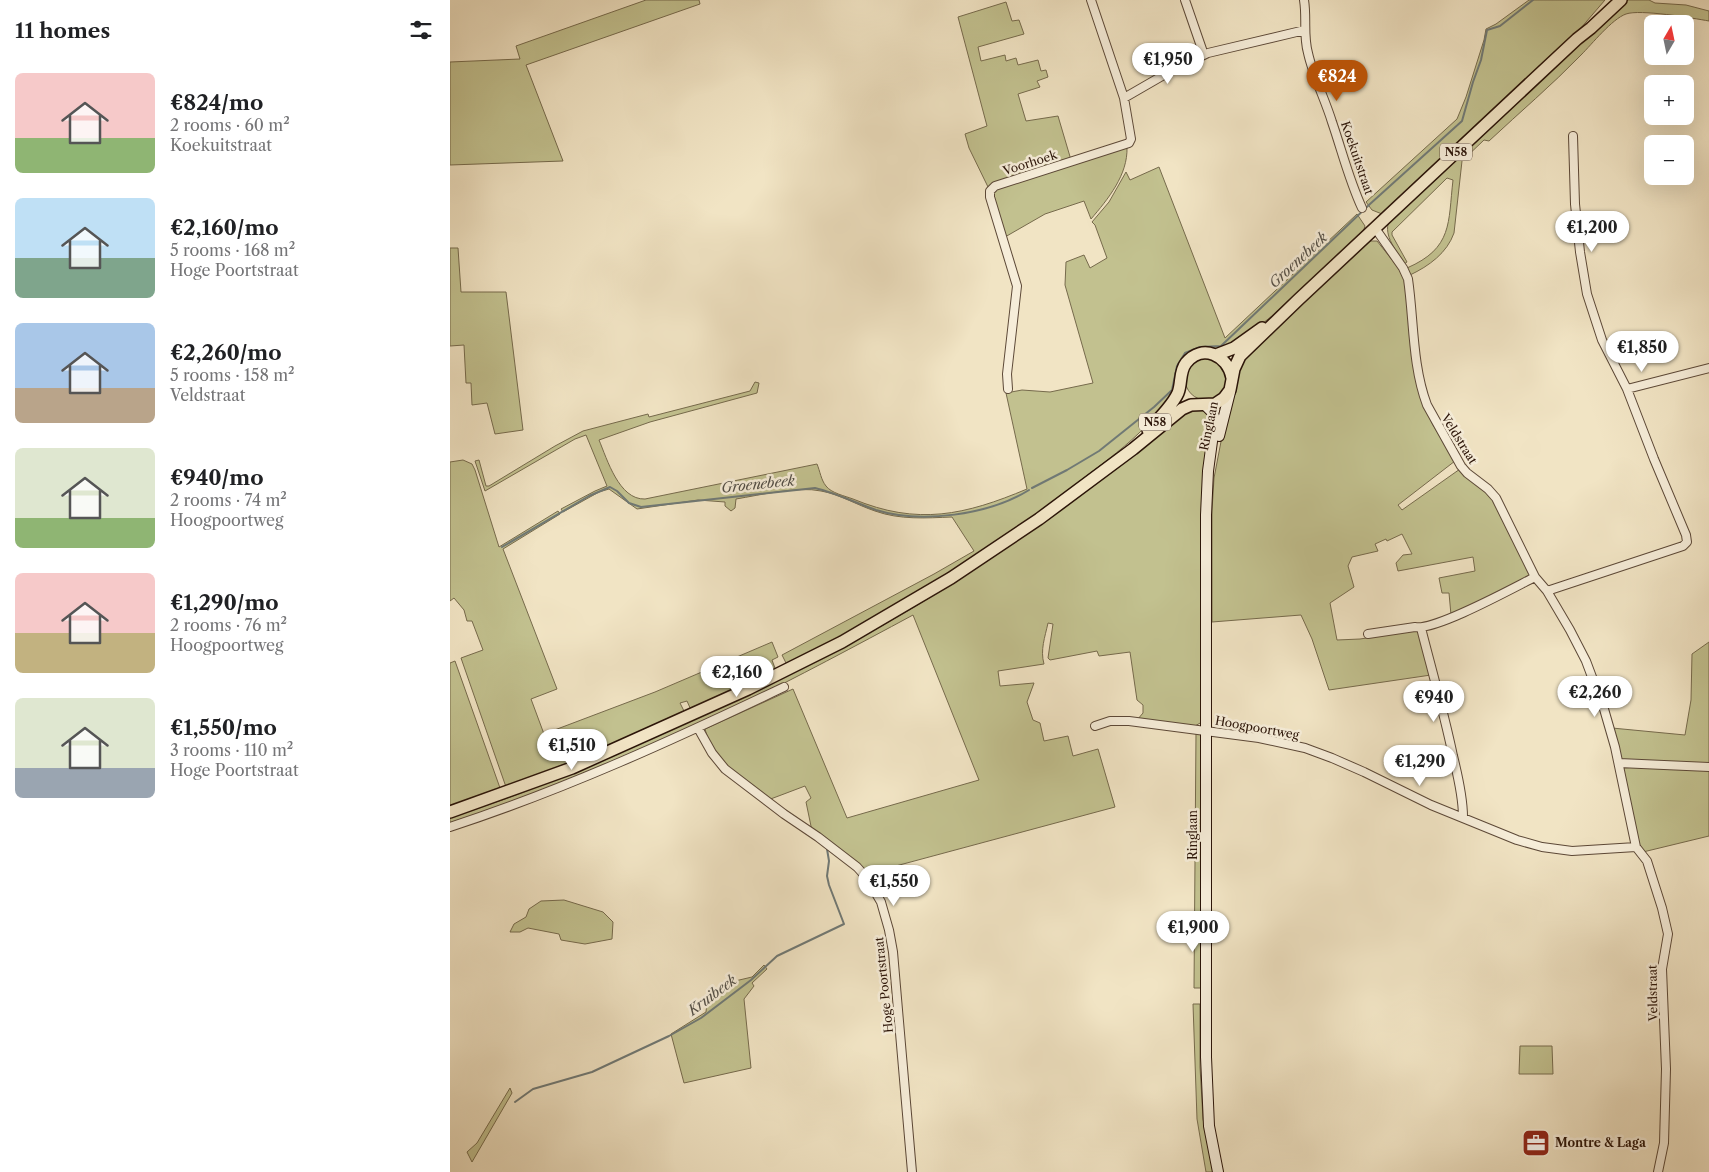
<!DOCTYPE html>
<html lang="en">
<head>
<meta charset="utf-8">
<style>
  body { margin:0; font-family:"Libre Caslon Text",serif; background:#f6f6f6; color:#202124; height:100vh; display:flex; flex-direction:column; font-size:19px; white-space:nowrap }
  * { box-sizing:border-box; margin:0 }
  p { font-size:16px; color:#757577 }
  .icon { flex:none; width:28px; height:28px; fill:none; stroke:currentColor; stroke-width:2; stroke-linecap:round; stroke-linejoin:round }
  .map { position:relative; flex:1; overflow:hidden }
  .drawer { display:flex; flex-direction:column; background:#fff; width:450px }
  .drawer>* { flex:none }
  .needle { width:32px; rotate:9deg }
  .controls { position:absolute; left:1194px; top:15px; display:grid; gap:10px }
  .controls a { display:grid; place-items:center; width:50px; height:50px; border-radius:8px; background:#fff; box-shadow:0 5px 20px #0002; font-size:25px }
  .price { position:absolute; translate:-50% -42px; padding:0 11px; border-radius:18px; background:#fff; color:#222; font-size:16px; line-height:32px; filter:drop-shadow(0 1px 2px #0008) }
  .price::after { content:''; position:absolute; left:50%; top:30px; width:15px; height:11px; margin-left:-8px; background:inherit; clip-path:polygon(0 0,100% 0,50% 100%) }
  .price.active { background:#b45309; color:#fff }
  ul { padding:0; list-style:none }
  li { display:flex; align-items:center; gap:15px; height:125px; padding:0 15px }
  li span { display:grid; place-items:center; flex:none; width:140px; height:100px; border-radius:8px; color:#555 }
  li>.icon { margin-inline-start:auto }
  span .icon { width:60px; height:60px; fill:#fffc; stroke-width:1 }
  li b { font-size:21px }
  h2 { display:flex; justify-content:space-between; align-items:center; height:60px; padding:0 15px; font-size:21px }
  main { display:flex; flex:1; min-height:0 }
  .map>svg:first-child { display:block }
  .green { fill:#c2c18f; stroke:#766a4c }
  .lines { fill:none; stroke-linecap:round; stroke-linejoin:round }
  .stream { stroke:#707975; stroke-width:2 }
  .street-casing { stroke:#5c4837; stroke-width:10 }
  .secondary-casing { stroke:#2b1408; stroke-width:12 }
  .primary-casing { stroke:#2b1408; stroke-width:14 }
  .street { stroke:#f6edd9; stroke-width:8 }
  .secondary { stroke:#f6edd9; stroke-width:10 }
  .primary { stroke:#f1e4c4; stroke-width:11 }
  .labels { text-anchor:middle; stroke-width:5; stroke-linejoin:round; paint-order:stroke }
  .shield { fill:#f6edd9; stroke:#685547; stroke-width:1 }
  .shield-label { font-size:11px; font-weight:bold; fill:#2b1408 }
  .street-label { font-size:12px; fill:#2b1408; stroke:#f6edd9 }
  .poi-label { font-size:12px; font-weight:bold; fill:#2b1408; stroke:#f6edd9; text-anchor:start }
  .water-label { font-size:14px; font-style:italic; fill:#534f47; stroke:#f6edd9 }
</style>
</head>
<body>
<main>
<section class="drawer">
<h2>11 homes<svg class="icon" aria-label="filters" viewBox="0 0 24 24"><path d="M4 7h16M4 17h16"/><circle cx="9" cy="7" r="2"/><circle cx="15" cy="17" r="2"/></svg></h2>
<ul>
<li><span style="background:linear-gradient(#f6c9c9 65%,#8fb573 0)"><svg class="icon" aria-label="home" viewBox="0 0 24 24"><path d="M3 11l9-7 9 7M6 9v11h12V9"/></svg></span><div><b>€824/mo</b><p>2 rooms · 60 m²</p><p>Koekuitstraat</p></div></li>
<li><span style="background:linear-gradient(#bfe0f5 60%,#7fa58c 0)"><svg class="icon" aria-label="home" viewBox="0 0 24 24"><path d="M3 11l9-7 9 7M6 9v11h12V9"/></svg></span><div><b>€2,160/mo</b><p>5 rooms · 168 m²</p><p>Hoge Poortstraat</p></div></li>
<li><span style="background:linear-gradient(#a9c7e8 65%,#b9a48a 0)"><svg class="icon" aria-label="home" viewBox="0 0 24 24"><path d="M3 11l9-7 9 7M6 9v11h12V9"/></svg></span><div><b>€2,260/mo</b><p>5 rooms · 158 m²</p><p>Veldstraat</p></div></li>
<li><span style="background:linear-gradient(#dfe7d0 70%,#8fb573 0)"><svg class="icon" aria-label="home" viewBox="0 0 24 24"><path d="M3 11l9-7 9 7M6 9v11h12V9"/></svg></span><div><b>€940/mo</b><p>2 rooms · 74 m²</p><p>Hoogpoortweg</p></div></li>
<li><span style="background:linear-gradient(#f6c9c9 60%,#c2b280 0)"><svg class="icon" aria-label="home" viewBox="0 0 24 24"><path d="M3 11l9-7 9 7M6 9v11h12V9"/></svg></span><div><b>€1,290/mo</b><p>2 rooms · 76 m²</p><p>Hoogpoortweg</p></div></li>
<li><span style="background:linear-gradient(#dfe7d0 70%,#9aa5b1 0)"><svg class="icon" aria-label="home" viewBox="0 0 24 24"><path d="M3 11l9-7 9 7M6 9v11h12V9"/></svg></span><div><b>€1,550/mo</b><p>3 rooms · 110 m²</p><p>Hoge Poortstraat</p></div></li>
</ul>
</section>
<div class="map">
<svg width="1259" height="1172" viewBox="0 0 1259 1172">
  <rect width="100%" height="100%" fill="#f1e4c4"/>
  <filter id="stains"><feTurbulence type="fractalNoise" baseFrequency=".004" numOctaves="4"/><feColorMatrix values="0 0 0 0 .2 0 0 0 0 .09 0 0 0 0 .02 0 0 0 .5 -.17"/></filter>
  <radialGradient id="worn" r=".72"><stop offset=".6" stop-color="#630" stop-opacity="0"/><stop offset="1" stop-color="#630" stop-opacity=".3"/></radialGradient>
  <!-- green -->
  <path class="green" d="M 196,0 L 249,0 L 250,4 L 76,65 L 113,161 L 0,165 L 0,62 L 70,59 L 66,46 Z
    M 1079,0 L 1155,0 L 1130,29 L 936,211 L 932,214 L 922,210 L 916,202 L 1007,119 L 1016,97 L 1034,40 L 1036,29 L 1046,24 Z
    M 1176,0 L 1199,0 L 1205,3 L 1236,5 L 1259,11 L 1259,21 C 1242,18 1190,9 1176,14 C 1162,19 1142,44 1131,55 C 1102,85 1070,112 1039,141 L 1034,140 L 1012,161 L 1004,233 C 997,253 979,266 960,275 L 957,268 C 1003,248 998,223 1003,180 L 997,178 L 942,232 L 942,235 L 957,262 L 954,264 C 947,251 933,236 939,221 Z
    M 556,2 L 562,21 L 569,20 L 574,34 L 528,47 L 531,61 L 555,55 L 556,61 L 566,58 L 568,65 L 588,60 L 591,71 L 596,70 L 598,77 L 587,81 L 590,87 L 568,94 L 576,121 L 608,116 L 621,160 L 539,189 L 519,148 L 515,134 L 537,126 L 508,17 Z
    M 677,147 C 678,175 658,199 641,219 L 634,201 L 595,214 L 555,237 L 542,195 L 546,189 Z
    M 709,167 L 775,338 L 907,214 L 915,226 L 913,232 L 821,317 L 780,347 L 774,350 L 747,351 C 739,365 732,381 723,394 C 716,405 705,416 696,426 C 678,445 656,461 635,477 C 544,551 441,610 337,665 L 332,655 L 484,574 L 524,551 L 502,517 C 476,518 450,520 425,511 C 407,505 389,494 371,491 C 348,486 310,495 286,499 L 285,508 L 281,511 L 275,506 L 275,502 L 248,500 L 187,509 L 159,489 L 149,492 L 113,512 L 111,509 L 145,491 L 157,486 L 136,435 L 125,439 L 35,491 L 25,461 L 29,460 L 36,486 L 39,486 L 105,446 L 133,431 L 198,414 L 199,417 L 300,391 L 305,382 L 309,383 L 307,393 L 200,422 L 149,440 C 157,459 169,500 195,499 L 367,464 C 370,471 371,480 376,486 C 381,493 395,496 403,499 C 468,526 515,515 577,489 L 556,393 L 572,390 L 600,392 L 643,383 L 615,285 L 616,262 L 634,255 L 640,268 L 657,258 L 645,225 L 642,222 L 659,202 L 676,172 L 680,180 Z
    M 919,241 L 927,241 L 947,266 L 956,280 L 974,406 L 983,425 L 1005,461 L 948,505 L 952,510 L 1010,469 L 1042,498 L 1081,574 L 1080,577 L 1001,615 L 999,593 L 992,593 L 989,578 L 1025,571 L 1023,557 L 948,571 L 946,563 L 953,555 L 962,554 L 952,534 L 937,541 L 936,539 L 925,544 L 928,551 L 902,557 L 898,566 L 904,587 L 880,603 L 887,640 L 910,639 L 970,630 L 981,675 L 879,690 L 862,639 L 851,615 L 762,622 L 762,511 L 764,478 L 779,400 L 791,360 Z
    M 0,248 L 8,248 L 11,292 L 56,292 L 73,430 L 45,434 L 37,403 L 22,405 L 21,383 L 16,383 L 14,345 L 0,346 Z
    M735 379a21 21 0 1 1 42 0a21 21 0 1 1-42 0Z
    M 741,408 L 756,410 L 761,416 L 752,722 L 743,727 L 687,720 L 693,713 L 693,705 L 687,700 L 680,652 L 649,656 L 647,651 L 600,660 L 598,658 L 603,624 L 598,623 C 595,637 590,650 594,664 L 548,671 L 550,686 L 584,683 L 577,702 L 583,720 L 590,723 L 594,741 L 618,736 L 623,756 L 648,749 L 665,807 L 416,874 L 362,831 L 356,802 L 361,798 L 355,786 L 318,800 L 271,762 L 260,746 L 255,729 L 343,689 L 397,818 L 529,780 L 463,615 C 348,677 232,738 111,786 C 75,800 37,812 0,825 L 0,817 C 71,796 139,766 207,735 C 293,697 378,658 459,610 C 559,551 650,479 741,408 Z
    M 13,460 L 22,464 L 25,470 L 49,547 L 108,511 L 110,514 L 53,549 L 107,689 L 81,699 L 94,734 L 205,692 L 322,642 L 328,657 L 322,660 L 326,671 L 241,710 L 237,701 L 230,703 L 235,713 L 143,753 L 56,787 L 11,658 L 33,650 L 22,621 L 17,621 L 14,610 L 4,598 L 0,601 L 0,462 Z
    M 1259,642 L 1259,764 L 1174,761 L 1170,757 L 1162,728 L 1235,735 L 1241,700 L 1242,654 Z
    M 5,661 L 50,788 L 0,806 L 0,663 Z
    M 746,732 L 752,735 L 751,988 L 744,988 Z
    M 1174,767 L 1259,769 L 1259,836 L 1193,852 L 1189,845 L 1172,769 Z
    M 114,900 L 153,912 L 163,922 L 162,939 L 135,944 L 111,940 L 109,934 L 78,928 L 70,932 L 60,932 L 64,924 L 76,917 L 79,909 L 91,901 Z
    M 314,965 L 317,969 L 302,983 L 304,986 L 294,999 L 301,1068 L 234,1083 L 221,1034 L 256,1012 L 257,1002 L 271,987 L 285,981 L 302,977 Z
    M 743,1004 L 750,1004 L 750,1067 L 753,1119 L 763,1172 L 756,1172 L 747,1119 Z
    M 1070,1046 L 1102,1046 L 1103,1074 L 1069,1074 Z
    M 60,1088 L 62,1093 L 22,1162 L 17,1152 L 27,1143 Z"/>
  <g class="lines">
    <!-- stream -->
    <path class="stream" d="M 582,488 L 617,470 L 649,451 L 704,407 L 722,390 L 727,366 L 735,353 L 750,347 L 771,346 L 920,204 L 1012,121 L 1023,82 L 1031,60 L 1037,30 L 1050,26 L 1083,0
      M 52,547 L 139,496 L 160,487 L 167,491 L 179,503 L 191,507 L 365,488 C 386,493 406,503 426,510 C 471,524 539,515 579,490
      M 65,1102 L 83,1089 L 142,1072 L 219,1036 L 251,1018 L 301,980 L 327,956 L 394,924 L 379,885 L 377,876 L 379,861 L 377,849"/>
    <defs>
      <path id="street" d="M 735,0 L 754,55
        M 854,0 C 857,18 853,35 858,53 C 863,76 875,99 882,122 C 892,151 899,180 912,208
        M 674,98 L 719,72 L 758,53 L 855,30
        M 925,228 L 953,268 L 958,279 C 964,320 962,365 977,405 L 1011,466 L 1017,473 L 1038,489 L 1046,498 L 1085,577 L 1097,591 L 1120,630 L 1136,661 L 1154,709 L 1165,747 L 1186,847 L 1197,861 L 1212,908 L 1218,934 L 1212,969 L 1216,1069 L 1214,1143 L 1208,1172
        M 558,389 L 557,374 L 567,286 L 540,197 L 540,191 L 545,186 L 679,143 L 681,139 L 674,98 L 641,0
        M 1177,389 L 1259,368
        M 1097,591 L 1233,546 L 1237,542 L 1236,535 L 1204,459 L 1177,389 L 1152,340 L 1137,294 L 1130,252 L 1125,204 L 1123,136
        M 971,628 C 982,671 994,713 1003,756 C 1008,776 1013,797 1013,817
        M 918,634 L 965,627 C 985,631 1063,588 1085,577
        M 645,726 L 660,721 L 679,721 L 809,738 L 855,748 L 882,758 L 914,772 L 981,805 L 1067,840 L 1092,847 L 1122,851 L 1186,847
        M 248,728 L 262,753 L 275,769 L 334,814 L 368,837 L 407,867 L 417,878 L 431,902 L 439,930 L 443,952 L 462,1172
        M 1169,763 L 1259,767
        M 0,827 C 116,789 225,739 334,687"/>
      <path id="secondary" d="M 755,405 L 762,412 L 765,419 L 758,471 L 756,515 L 756,1057 L 759,1126 L 768,1172
        M 769,436 L 780,392"/>
      <path id="primary" d="M 766,355 L 784,348 L 812,328
        M 698,430 C 708,420 722,406 728,393 C 732,383 729,372 736,363 C 752,343 778,355 782,378
        M 0,812 L 122,768 L 298,689 L 392,642 L 501,578 L 589,519 L 683,449 L 732,409 L 741,405 L 765,404 L 774,398 L 780,390 L 784,369 L 790,356 L 848,300 L 1127,39 L 1141,28 L 1171,0"/>
    </defs>
    <!-- street casing -->
    <use href="#street" class="street-casing"/>
    <!-- secondary casing -->
    <use href="#secondary" class="secondary-casing"/>
    <!-- primary casing -->
    <use href="#primary" class="primary-casing"/>
    <!-- street -->
    <use href="#street" class="street"/>
    <!-- secondary -->
    <use href="#secondary" class="secondary"/>
    <!-- primary -->
    <use href="#primary" class="primary"/>
  </g>
  <!-- icons -->
  <defs>
    <symbol id="office-square" viewBox="-11 -11 22 22"><rect x="-9" y="-9" width="18" height="18" rx="4" fill="#8f2418" stroke="#f6edd9"/><path d="M-6-3h4V-5.5h4V-3h4V5H-6ZM-1-4.5V-3h2v-1.5ZM-6 0V1H6V0Z" fill="#fff"/></symbol>
  </defs>
  <g fill-rule="evenodd">
    <use href="#office-square" x="1070" y="1127" width="32" height="32"/>
  </g>
  <g class="labels">
    <!-- shield labels -->
    <g class="shield">
      <rect x="990" y="143.5" width="32" height="17" rx="4"/>
      <rect x="689" y="413.5" width="32" height="17" rx="4"/>
    </g>
    <g class="shield-label">
      <text x="1006" y="156">N58</text>
      <text x="705" y="426">N58</text>
    </g>
    <!-- street labels -->
    <g class="street-label">
      <text transform="translate(907 158) rotate(71)" y="4">Koekuitstraat</text>
      <text transform="translate(580 163) rotate(-18)" y="4">Voorhoek</text>
      <text transform="translate(759 426) rotate(-78)" y="4">Ringlaan</text>
      <text transform="translate(1009 439) rotate(58)" y="4">Veldstraat</text>
      <text transform="translate(807 728) rotate(10)" y="4">Hoogpoortweg</text>
      <text transform="translate(743 835) rotate(-90)" y="4">Ringlaan</text>
      <text transform="translate(434 985) rotate(-96)" y="4">Hoge Poortstraat</text>
      <text transform="translate(1203 993) rotate(-91)" y="4">Veldstraat</text>
    </g>
    <!-- poi labels -->
    <g class="poi-label">
      <text x="1105" y="1147">Montre &amp; Laga</text>
    </g>
    <!-- water labels -->
    <g class="water-label">
      <text transform="translate(848 260) rotate(-43)" y="5">Groenebeek</text>
      <text transform="translate(308 484) rotate(-6)" y="5">Groenebeek</text>
      <text transform="translate(262 995) rotate(-37)" y="5">Kruibeek</text>
    </g>
  </g>
  <rect width="100%" height="100%" filter="url(#stains)"/>
  <rect width="100%" height="100%" fill="url(#worn)"/>
</svg>
<div class="controls">
<a><svg class="needle" viewBox="-14 -14 28 28"><path d="M0-13l5 13h-10z" fill="#e53935"/><path d="M0 13l5-13h-10z" fill="#757577"/></svg></a>
<a>+</a>
<a>−</a>
</div>
<b class="price" style="left:718px;top:85px">€1,950</b>
<b class="price active" style="left:887px;top:102px">€824</b>
<b class="price" style="left:1142px;top:253px">€1,200</b>
<b class="price" style="left:1192px;top:373px">€1,850</b>
<b class="price" style="left:287px;top:698px">€2,160</b>
<b class="price" style="left:1145px;top:718px">€2,260</b>
<b class="price" style="left:984px;top:723px">€940</b>
<b class="price" style="left:122px;top:771px">€1,510</b>
<b class="price" style="left:970px;top:787px">€1,290</b>
<b class="price" style="left:444px;top:907px">€1,550</b>
<b class="price" style="left:743px;top:953px">€1,900</b>
</div>
</main>
</body>
</html>
